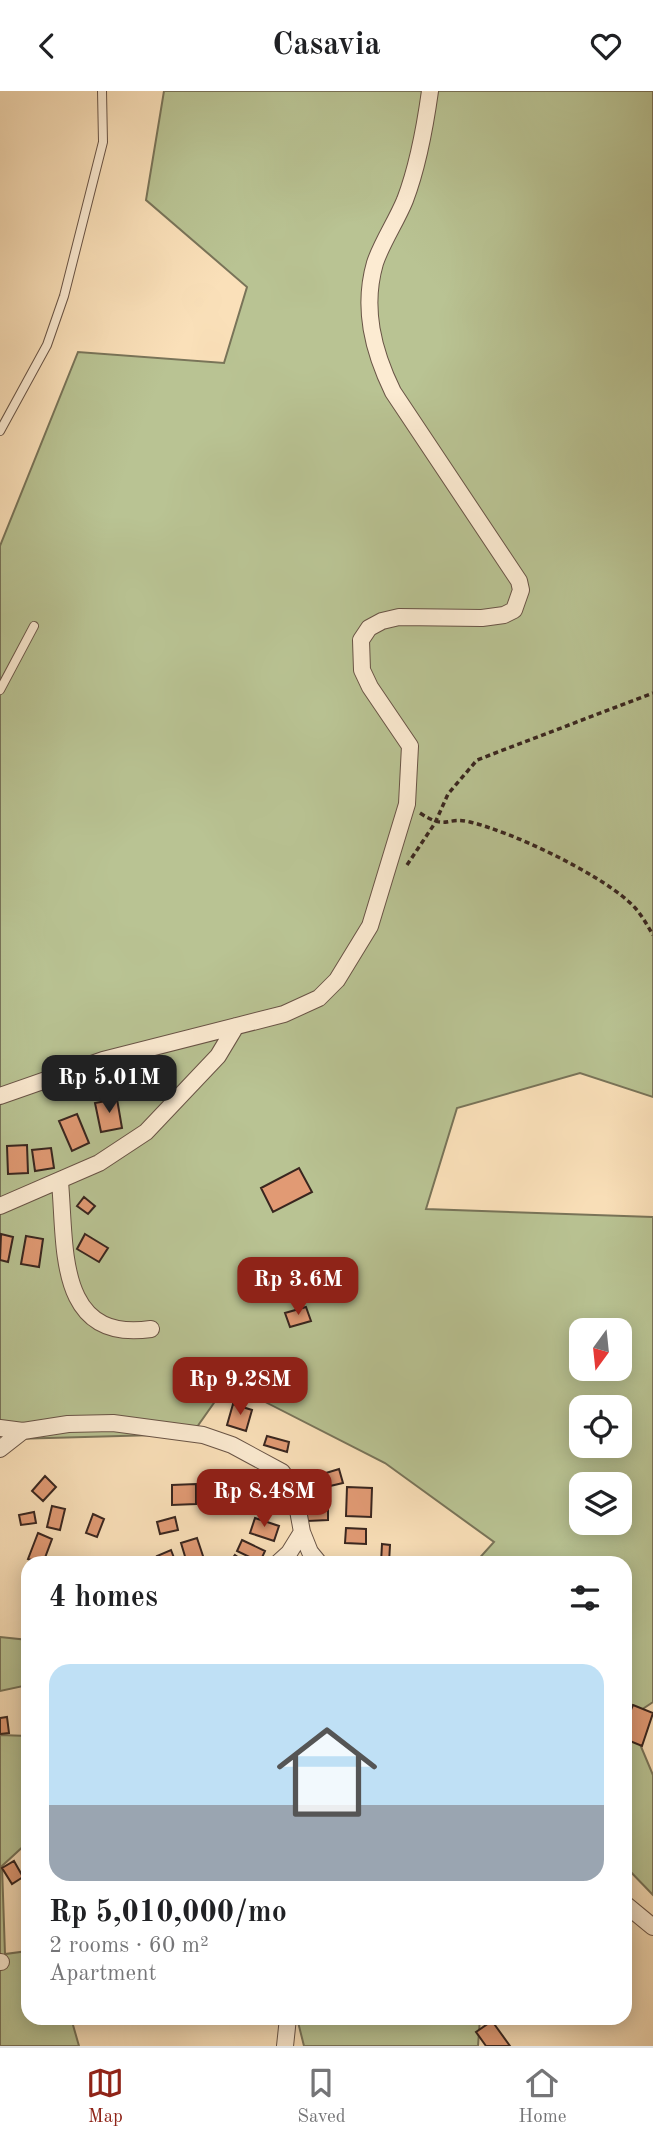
<!DOCTYPE html>
<html lang="en">
<head>
<meta charset="utf-8">
<style>
  body { margin:0; font-family:"Old Standard TT",serif; background:#f6f6f6; color:#202124; height:100vh; display:flex; flex-direction:column; font-size:26px; white-space:nowrap }
  * { box-sizing:border-box; margin:0 }
  p { font-size:23px; color:#757577 }
  .icon { flex:none; width:38px; height:38px; fill:none; stroke:currentColor; stroke-width:2; stroke-linecap:round; stroke-linejoin:round }
  .map { position:relative; flex:1; overflow:hidden }
  .panel { position:absolute; left:21px; top:1465px; width:611px; height:469px; display:flex; flex-direction:column; background:#fff; border-radius:21px; box-shadow:0 4px 18px #0003 }
  .panel>* { flex:none }
  .needle { width:46px; rotate:195deg }
  .buttons { position:absolute; left:569px; top:1227px; display:grid; gap:14px }
  .buttons a { display:grid; place-items:center; width:63px; height:63px; border-radius:14px; background:#fff; box-shadow:0 4px 18px #0003; font-size:35px }
  .price { position:absolute; translate:-50% -60px; padding:0 16px; border-radius:14px; background:#8f2418; color:#fff; font-size:23px; line-height:46px; filter:drop-shadow(0 2px 4px #0008) }
  .price::after { content:''; position:absolute; left:50%; top:42px; width:21px; height:16px; margin-left:-10px; background:inherit; clip-path:polygon(0 0,100% 0,50% 100%) }
  .price.selected { background:#222; color:#fff }
  ul { padding:0; list-style:none }
  li { display:grid; align-content:center; gap:14px; height:371px; padding:0 28px }
  li+li { border-top:2px solid #e0e0e0 }
  li span { display:grid; place-items:center; height:217px; border-radius:21px; color:#555 }
  li>.icon { margin-inline-start:auto }
  span .icon { width:126px; height:126px; fill:#fffc; stroke-width:1 }
  li b { font-size:30px }
  h2 { display:flex; justify-content:space-between; align-items:center; height:84px; padding:0 28px; font-size:30px }
  header { display:flex; justify-content:space-between; align-items:center; height:91px; padding:0 28px; background:#fff; font-size:32px; font-weight:700 }
  .menu { display:flex; justify-content:space-around; align-items:center; height:98px; border-top:2px solid #e0e0e0; background:#fff; font-size:19px; color:#757577 }
  .menu a { display:grid; justify-items:center; gap:4px }
  .menu .selected { color:#8f2418 }
  .map>svg:first-child { display:block }
  .green { fill:#b9c393; stroke:#797459; stroke-width:2; fill-rule:evenodd }
  .building { fill:#e19a74; stroke:#39261f; stroke-width:2 }
  .lines { fill:none; stroke-linecap:round; stroke-linejoin:round }
  .lane-casing { stroke:#695446; stroke-width:10 }
  .street-casing { stroke:#695446; stroke-width:18 }
  .path { stroke:#39261f; stroke-width:3.5; stroke-dasharray:5 3.5; stroke-linecap:butt }
  .lane { stroke:#fcebd2; stroke-width:8 }
  .street { stroke:#fcebd2; stroke-width:16 }
</style>
</head>
<body>
<header><svg class="icon" aria-label="back" viewBox="0 0 24 24"><path d="M15 5l-7 7 7 7"/></svg>Casavia<svg class="icon" aria-label="heart" viewBox="0 0 24 24"><path d="M12 20l-8-8c-3-5 5-10 8-4 3-6 11-1 8 4z"/></svg></header>
<div class="map">
<svg width="653" height="1955" viewBox="0 0 653 1955">
  <rect width="100%" height="100%" fill="#fae0b9"/>
  <filter id="stains"><feTurbulence type="fractalNoise" baseFrequency=".00286" numOctaves="4"/><feColorMatrix values="0 0 0 0 .2 0 0 0 0 .09 0 0 0 0 .02 0 0 0 .5 -.17"/></filter>
  <radialGradient id="worn" r=".72"><stop offset=".6" stop-color="#630" stop-opacity="0"/><stop offset="1" stop-color="#630" stop-opacity=".3"/></radialGradient>
  <!-- green -->
  <path class="green" d="M 164,0 L 653,0 L 653,1006 L 580,982 L 457,1017 L 426,1118 L 653,1126 L 653,1611 L 629,1627 L 653,1684 L 653,1804 L 625,1775 L 625,1472 L 475,1472 L 494,1451 L 385,1372 L 228,1292 L 192,1343 L 13,1348 L 0,1340 L 0,455 L 78,261 L 224,272 L 247,196 L 146,109 ZM 581,1239 L 620,1239 L 620,1278 L 581,1278 ZM 581,1316 L 620,1316 L 620,1354 L 581,1354 ZM 581,1393 L 620,1393 L 620,1432 L 581,1432 Z
    M 0,1546 L 28,1549 L 28,1594 L 0,1600 Z
    M 0,1644 L 28,1645 L 28,1751 L 2,1775 L 5,1863 L 28,1860 L 28,1927 L 71,1927 L 79,1955 L 0,1955 Z
    M 297,1927 L 480,1927 L 478,1955 L 304,1955 Z"/>
  <!-- building -->
  <path class="building" d="M 117,1008 L 122,1037 L 101,1041 L 95,1012 Z
    M 77,1023 L 89,1052 L 72,1060 L 59,1030 Z
    M 27,1054 L 28,1082 L 8,1083 L 7,1055 Z
    M 51,1057 L 54,1077 L 35,1080 L 32,1059 Z
    M 299,1077 L 312,1101 L 273,1121 L 261,1097 Z
    M 84,1106 L 95,1115 L 88,1123 L 77,1115 Z
    M 1,1143 L 13,1146 L 8,1171 L 0,1169 Z
    M 85,1143 L 108,1157 L 99,1171 L 77,1158 Z
    M 26,1145 L 43,1148 L 39,1176 L 21,1173 Z
    M 306,1216 L 311,1230 L 290,1236 L 285,1222 Z
    M 233,1313 L 252,1319 L 246,1340 L 227,1334 Z
    M 267,1345 L 289,1351 L 287,1361 L 264,1354 Z
    M 339,1378 L 343,1392 L 330,1395 L 326,1382 Z
    M 45,1385 L 56,1396 L 43,1410 L 32,1400 Z
    M 229,1388 L 260,1406 L 253,1418 L 222,1401 Z
    M 305,1392 L 322,1392 L 322,1403 L 305,1403 Z
    M 196,1393 L 196,1413 L 172,1414 L 172,1394 Z
    M 347,1396 L 372,1397 L 371,1426 L 346,1425 Z
    M 328,1409 L 328,1429 L 307,1430 L 307,1410 Z
    M 52,1415 L 65,1418 L 60,1439 L 47,1436 Z
    M 34,1421 L 36,1432 L 21,1434 L 19,1424 Z
    M 93,1423 L 104,1428 L 97,1446 L 86,1442 Z
    M 175,1426 L 178,1439 L 160,1443 L 157,1431 Z
    M 255,1427 L 279,1435 L 274,1450 L 250,1442 Z
    M 346,1437 L 366,1438 L 366,1453 L 345,1452 Z
    M 38,1442 L 52,1448 L 43,1472 L 28,1468 Z
    M 197,1447 L 204,1468 L 187,1472 L 181,1452 Z
    M 242,1449 L 265,1460 L 260,1471 L 237,1460 Z
    M 382,1453 L 390,1454 L 389,1472 L 381,1472 Z
    M 171,1459 L 176,1472 L 160,1472 L 157,1465 Z
    M 235,1464 L 246,1472 L 229,1472 Z
    M 633,1614 L 653,1622 L 642,1655 L 625,1648 L 625,1634 Z
    M 7,1626 L 9,1642 L 0,1643 L 0,1627 Z
    M 14,1770 L 23,1786 L 12,1793 L 2,1777 Z
    M 492,1930 L 510,1955 L 486,1955 L 476,1941 Z"/>
  <g class="lines">
    <defs>
      <path id="lane" d="M 0,340 L 47,254 L 64,205 L 103,51 L 102,0
        M 0,599 L 34,535"/>
      <path id="street" d="M 0,1005 L 103,969 L 284,923 L 319,907 L 337,889 L 370,835 L 407,713 L 410,655 L 370,596 L 362,579 L 361,549 L 369,537 L 382,530 L 399,526 L 482,527 L 504,524 L 514,519 L 521,499 L 519,490 L 393,301 C 373,260 362,217 375,172 C 382,151 396,131 405,109 C 418,75 425,36 430,0
        M 60,1091 C 66,1156 56,1252 151,1238
        M 0,1115 L 99,1072 L 146,1041 L 218,965 L 236,935
        M 0,1337 L 23,1340
        M 0,1358 L 23,1340 L 68,1333 L 113,1332 L 203,1344 L 232,1354 L 282,1381 L 294,1398 L 302,1441 L 310,1461 L 319,1472
        M 278,1472 L 289,1462 L 302,1441
        M 625,1813 L 653,1836
        M 0,1871 L 1,1871
        M 285,1955 L 288,1927"/>
    </defs>
    <!-- lane casing -->
    <use href="#lane" class="lane-casing"/>
    <!-- street casing -->
    <use href="#street" class="street-casing"/>
    <!-- path -->
    <path class="path" d="M 420,722 C 447,740 446,725 470,731 C 512,741 596,781 628,810 C 639,819 646,832 653,844
      M 407,774 L 435,732 L 448,703 L 477,669 L 653,602"/>
    <!-- lane -->
    <use href="#lane" class="lane"/>
    <!-- street -->
    <use href="#street" class="street"/>
  </g>
  <rect width="100%" height="100%" filter="url(#stains)"/>
  <rect width="100%" height="100%" fill="url(#worn)"/>
</svg>
<div class="buttons">
<a><svg class="needle" viewBox="-14 -14 28 28"><path d="M0-13l5 13h-10z" fill="#e53935"/><path d="M0 13l5-13h-10z" fill="#757577"/></svg></a>
<a><svg class="icon" aria-label="locate" viewBox="0 0 24 24"><circle cx="12" cy="12" r="6"/><path d="M12 2v4M12 18v4M2 12h4M18 12h4"/></svg></a>
<a><svg class="icon" aria-label="layers" viewBox="0 0 24 24"><path d="M12 4l9 5-9 5-9-5zM3 14l9 5 9-5"/></svg></a>
</div>
<b class="price selected" style="left:109px;top:1024px">Rp 5.01M</b>
<b class="price" style="left:298px;top:1226px">Rp 3.6M</b>
<b class="price" style="left:240px;top:1326px">Rp 9.28M</b>
<b class="price" style="left:264px;top:1438px">Rp 8.48M</b>
<section class="panel">
<h2>4 homes<svg class="icon" aria-label="filters" viewBox="0 0 24 24"><path d="M4 7h16M4 17h16"/><circle cx="9" cy="7" r="2"/><circle cx="15" cy="17" r="2"/></svg></h2>
<ul>
<li><span style="background:linear-gradient(#bfe0f5 65%,#9aa5b1 0)"><svg class="icon" aria-label="home" viewBox="0 0 24 24"><path d="M3 11l9-7 9 7M6 9v11h12V9"/></svg></span><div><b>Rp 5,010,000/mo</b><p>2 rooms · 60 m²</p><p>Apartment</p></div></li>
</ul>
</section>
</div>
<nav class="menu">
<a class="selected"><svg class="icon" aria-label="map" viewBox="0 0 24 24"><path d="M3 6l6-2 6 2 6-2v14l-6 2-6-2-6 2zM9 4v14M15 6v14"/></svg>Map</a>
<a><svg class="icon" aria-label="saved" viewBox="0 0 24 24"><path d="M7 4h10v16l-5-4-5 4z"/></svg>Saved</a>
<a><svg class="icon" aria-label="home" viewBox="0 0 24 24"><path d="M3 11l9-7 9 7M6 9v11h12V9"/></svg>Home</a>
</nav>
</body>
</html>
